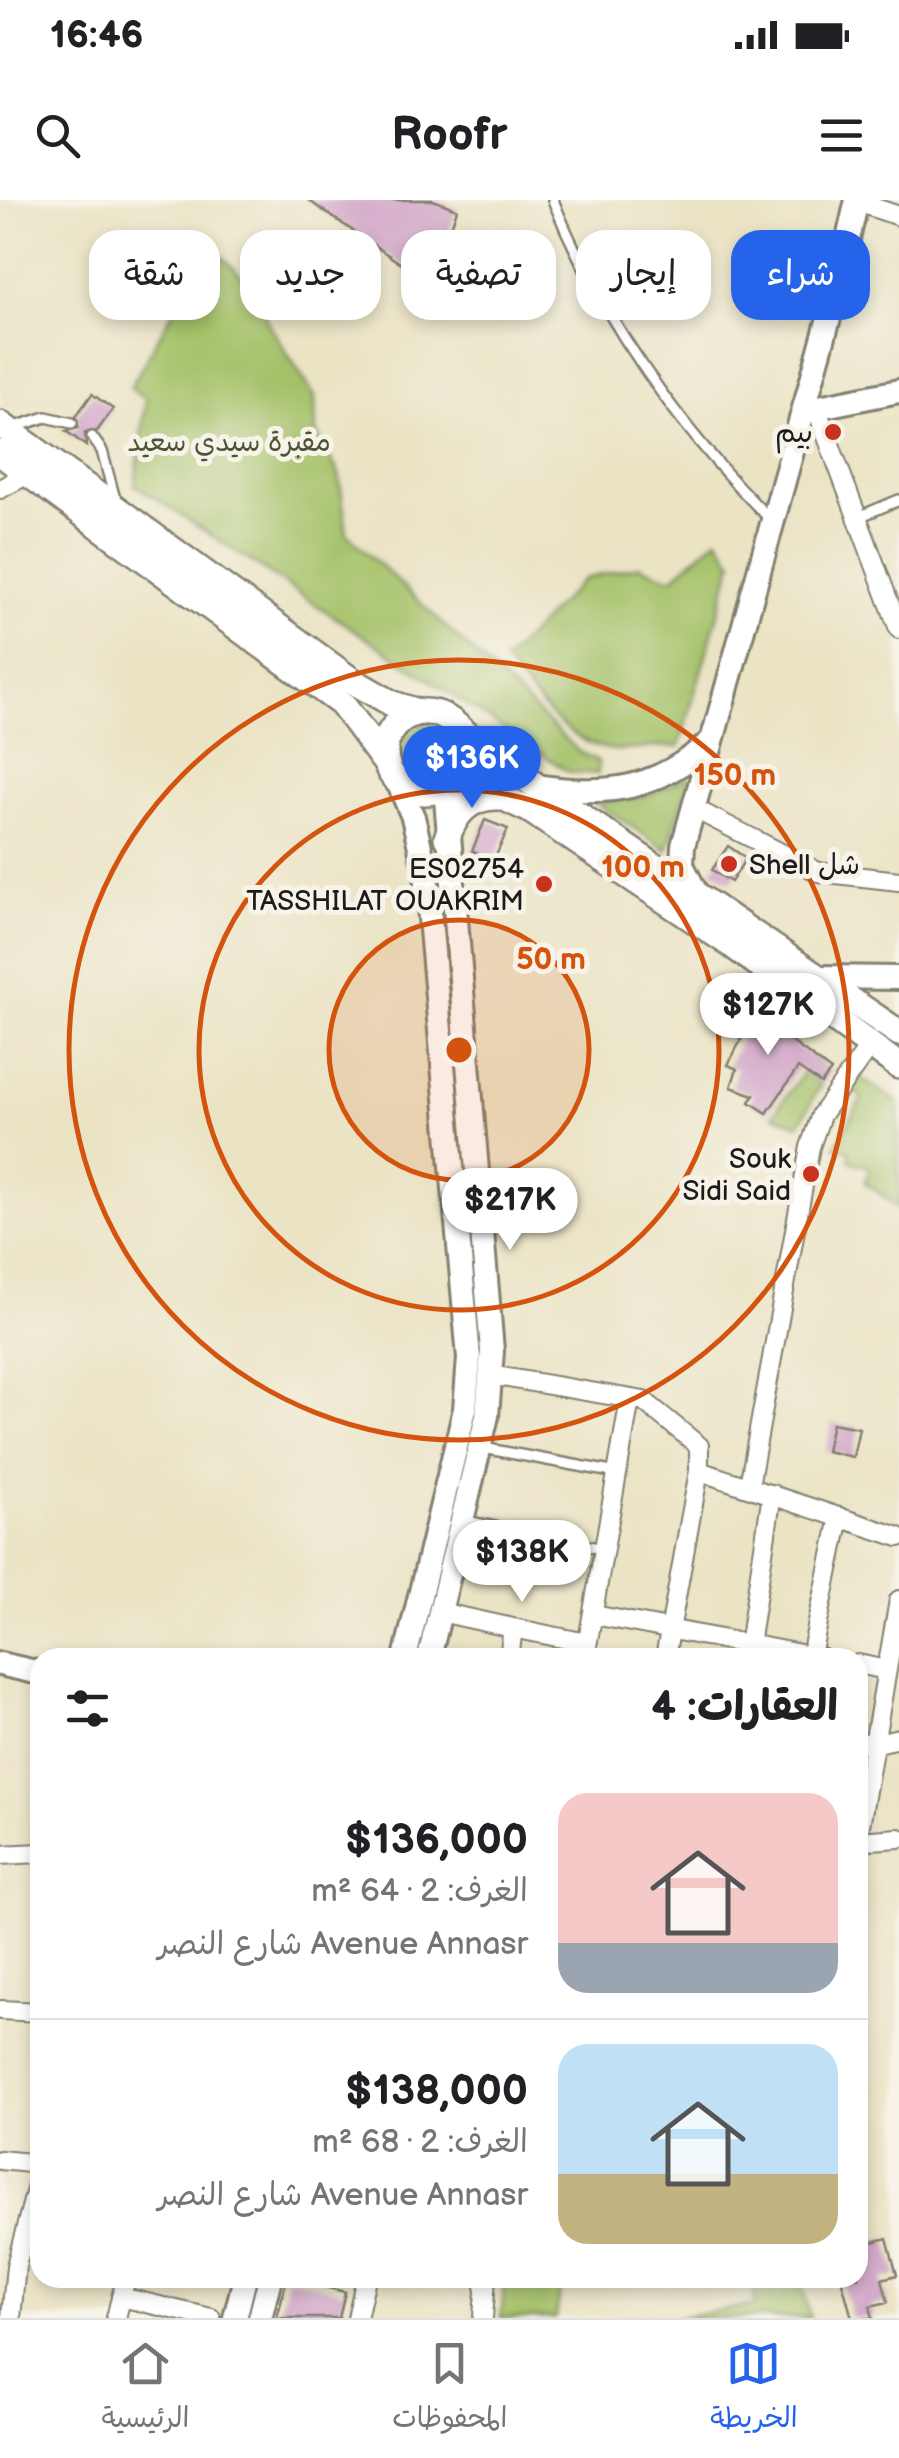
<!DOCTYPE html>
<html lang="ar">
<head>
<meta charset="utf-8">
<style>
  body { margin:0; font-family:"Balsamiq Sans","Playpen Sans Arabic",sans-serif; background:#f2f2f2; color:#202124; direction:rtl; height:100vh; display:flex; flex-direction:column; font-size:38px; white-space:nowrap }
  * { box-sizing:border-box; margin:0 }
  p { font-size:32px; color:#757577 }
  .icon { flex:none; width:55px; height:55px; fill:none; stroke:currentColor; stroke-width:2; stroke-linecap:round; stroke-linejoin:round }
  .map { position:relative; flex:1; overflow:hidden; direction:ltr }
  .side { position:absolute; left:30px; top:1448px; width:838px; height:640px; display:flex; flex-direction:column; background:#fff; border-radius:30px; box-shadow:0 5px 15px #0003; direction:rtl }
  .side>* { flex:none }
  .hud { position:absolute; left:30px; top:30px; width:840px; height:90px; direction:rtl; display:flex; gap:20px }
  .price { position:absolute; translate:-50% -85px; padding:0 22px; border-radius:35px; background:#fff; color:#222; font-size:32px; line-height:65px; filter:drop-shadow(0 2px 5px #0008) }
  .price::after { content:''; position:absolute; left:50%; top:60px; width:30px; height:22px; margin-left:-15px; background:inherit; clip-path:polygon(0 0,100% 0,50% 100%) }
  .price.active { background:#2563eb; color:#fff }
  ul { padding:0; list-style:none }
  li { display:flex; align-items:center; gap:30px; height:250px; padding:0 30px }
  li+li { border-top:2px solid #e0e0e0 }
  li span { display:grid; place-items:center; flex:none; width:280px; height:200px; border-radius:30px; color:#555 }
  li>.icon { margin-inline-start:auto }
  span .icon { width:120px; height:120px; fill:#fffc; stroke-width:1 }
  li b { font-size:42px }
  h2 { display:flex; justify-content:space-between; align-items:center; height:120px; padding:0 30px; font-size:42px }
  .pill { padding:0 35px; border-radius:30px; background:#fff; box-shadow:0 5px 15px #0003; font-size:35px; line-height:90px }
  .pill.active { background:#2563eb; color:#fff }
  .status { display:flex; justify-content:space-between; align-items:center; height:70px; padding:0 50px; background:#fff; direction:ltr }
  .status svg { height:28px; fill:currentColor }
  header { display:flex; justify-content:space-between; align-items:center; height:130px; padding:0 30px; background:#fff; font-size:45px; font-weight:700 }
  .dock { display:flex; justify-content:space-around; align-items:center; height:140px; border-top:2px solid #e0e0e0; background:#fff; font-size:28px; color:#757577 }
  .dock a { display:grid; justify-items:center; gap:5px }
  .dock .active { color:#2563eb }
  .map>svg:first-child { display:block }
  .green { fill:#a4c168; stroke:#606e42; stroke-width:2.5 }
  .building { fill:#d0a3c7 }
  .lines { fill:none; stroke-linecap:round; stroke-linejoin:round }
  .lane-casing { stroke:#838070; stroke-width:14 }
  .street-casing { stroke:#838070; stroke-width:22 }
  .secondary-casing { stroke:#838070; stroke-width:28 }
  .primary-casing { stroke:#838070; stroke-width:30 }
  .lane { stroke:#fff; stroke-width:9 }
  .street { stroke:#fff; stroke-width:18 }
  .secondary { stroke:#fff; stroke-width:22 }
  .primary { stroke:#fff; stroke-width:25 }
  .ring { fill:none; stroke:#d4530e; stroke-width:5 }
  .poi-dot { fill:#c8321e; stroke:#f7f3e8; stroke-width:4 }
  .labels { text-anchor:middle; stroke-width:10; stroke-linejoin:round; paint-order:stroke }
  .poi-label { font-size:28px; fill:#1c1c1c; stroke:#f7f3e8; text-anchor:end }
  .park-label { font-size:28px; fill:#4c5637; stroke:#f7f3e8 }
  .centre { fill:#d4530e; stroke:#f7f3e8; stroke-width:5 }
  .ring-label { font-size:30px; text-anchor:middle; font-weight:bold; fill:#d4530e; stroke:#f7f3e8; stroke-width:10; stroke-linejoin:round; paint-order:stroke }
</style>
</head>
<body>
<div class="status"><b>16:46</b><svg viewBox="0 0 49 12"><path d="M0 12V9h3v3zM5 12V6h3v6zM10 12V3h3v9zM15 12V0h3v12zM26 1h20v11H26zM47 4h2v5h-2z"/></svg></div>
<header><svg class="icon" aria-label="menu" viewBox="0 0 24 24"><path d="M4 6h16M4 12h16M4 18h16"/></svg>Roofr<svg class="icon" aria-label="search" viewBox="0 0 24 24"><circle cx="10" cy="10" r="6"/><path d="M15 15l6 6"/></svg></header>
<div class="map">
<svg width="899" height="2118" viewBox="0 0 899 2118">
  <rect width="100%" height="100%" fill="#f7f3e8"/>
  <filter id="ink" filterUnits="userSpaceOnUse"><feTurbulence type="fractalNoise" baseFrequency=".01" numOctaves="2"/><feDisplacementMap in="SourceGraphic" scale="20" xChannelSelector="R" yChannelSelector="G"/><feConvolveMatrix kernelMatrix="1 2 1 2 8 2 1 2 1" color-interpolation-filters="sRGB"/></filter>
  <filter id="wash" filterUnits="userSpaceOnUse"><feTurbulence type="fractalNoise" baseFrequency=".0048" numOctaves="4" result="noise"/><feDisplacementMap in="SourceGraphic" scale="40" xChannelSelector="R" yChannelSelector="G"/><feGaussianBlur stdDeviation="2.25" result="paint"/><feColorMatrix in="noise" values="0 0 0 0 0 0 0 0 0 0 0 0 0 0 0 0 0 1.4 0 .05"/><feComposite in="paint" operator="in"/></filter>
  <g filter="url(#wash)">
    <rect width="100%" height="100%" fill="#eae3c4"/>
    <!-- green -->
    <path class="green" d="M 223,57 L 254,89 L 268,123 L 315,197 L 316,232 L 339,274 L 347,334 L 579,552 L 598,561 L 598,574 L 569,572 L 135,285 L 146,198 L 130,188 L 180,99 Z
      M 718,338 L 733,362 L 679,547 C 659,545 643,549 623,550 C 571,552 533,496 504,461 L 584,379 L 639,366 L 672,378 Z
      M396 552a29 29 0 1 1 58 0a29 29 0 1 1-58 0Z
      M 686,577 L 690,579 L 667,650 L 596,603 L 648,596 Z
      M 813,858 L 821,864 L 811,877 L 821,884 L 799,925 L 773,915 Z
      M 859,877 L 899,903 L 899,1009 L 865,982 L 870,967 L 850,961 L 850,951 L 835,947 L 862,898 L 851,888 Z
      M 505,2078 L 562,2078 L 556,2118 L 501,2118 Z
      M 752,2078 L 800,2078 L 810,2118 L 674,2118 L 756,2105 Z"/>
    <g id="blocks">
      <!-- building -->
      <path class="building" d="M 308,0 L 433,0 L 457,9 L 432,85 Z
        M 92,194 L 113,209 L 97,231 L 85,233 L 86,246 L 66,231 L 78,228 L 76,216 Z
        M 485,620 L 508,629 L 494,660 L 472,651 Z
        M 728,646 L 746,658 L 731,682 L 712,670 Z
        M 741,799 L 787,829 L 784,836 L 831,871 L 821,884 L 798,868 L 767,913 L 750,902 L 754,895 L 731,887 L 737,869 L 728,865 L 745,832 L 730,824 Z
        M 832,1223 L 859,1228 L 853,1257 L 826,1251 Z
        M 887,2038 L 897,2075 L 882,2079 L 888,2102 L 870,2106 L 873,2118 L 852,2118 L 841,2078 L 858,2078 L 858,2060 L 869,2057 L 866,2044 Z
        M 287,2078 L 345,2092 L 339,2118 L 277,2118 Z"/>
    </g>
  </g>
  <g filter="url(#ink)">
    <use href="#blocks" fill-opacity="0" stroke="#838070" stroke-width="2.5"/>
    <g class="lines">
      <defs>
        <path id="lane" d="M 553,0 C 600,117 681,231 770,319
          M 12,228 L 46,217 L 72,223
          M 92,237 L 102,251 L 115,299
          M 856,318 L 899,300
          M 483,1248 L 617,1273
          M 466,1321 L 603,1349"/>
        <path id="street" d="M 857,2 L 899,16
          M 817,210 L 899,429
          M 0,289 L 28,274
          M 693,608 L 818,672 L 899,681
          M 490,1175 L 644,1201 L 699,1246 L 699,1271 L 665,1458
          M 699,1271 L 899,1337
          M 749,1286 L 810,947 L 821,915 L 870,845
          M 440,1412 L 513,1428
          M 594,1415 L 821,1458
          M 811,1456 L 840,1317
          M 509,1458 L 513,1428 L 587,1443
          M 585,1458 L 630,1199
          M 747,1458 L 772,1294
          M 858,1464 L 886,1470
          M 858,1542 L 873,1544 L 899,1538
          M 858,1637 L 899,1400
          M 858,1641 L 899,1638
          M 0,1655 L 40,1653
          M 0,1810 L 40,1812
          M 0,1960 L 40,1964
          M 121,2097 L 211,2118
          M 11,2118 L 16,2066 L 40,1974
          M 116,2118 L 126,2078
          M 357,2118 L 366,2078
          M 483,2118 L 486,2078"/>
        <path id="secondary" d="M 804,210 L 899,191
          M 398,582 L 413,617 L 426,673 L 469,1158 L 465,1209 L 405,1458
          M 536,586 C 608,597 657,590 711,541
          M 695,691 L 682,665 L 683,646 L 835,96 L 857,0
          M 818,777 L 899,778
          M 429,1458 L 487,1216 L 492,1151 L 445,587
          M 0,1464 L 40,1473
          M 235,2118 L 245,2078
          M 260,2118 L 270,2078"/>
        <path id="primary" d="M 0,224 L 351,480 L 393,504 L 418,512
          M 0,253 L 342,504 L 385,562
          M385 552a40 40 0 1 1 80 0a40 40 0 1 1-80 0Z
          M 451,521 L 491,555 L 899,833
          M 448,585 L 502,597 L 530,610 L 732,745 L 899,866
          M 447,638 C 455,613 470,597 497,597"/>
      </defs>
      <!-- lane casing -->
      <use href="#lane" class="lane-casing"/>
      <!-- street casing -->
      <use href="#street" class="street-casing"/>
      <!-- secondary casing -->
      <use href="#secondary" class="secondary-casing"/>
      <!-- primary casing -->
      <use href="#primary" class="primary-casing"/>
      <!-- lane -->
      <use href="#lane" class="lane"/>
      <!-- street -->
      <use href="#street" class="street"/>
      <!-- secondary -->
      <use href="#secondary" class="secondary"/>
      <!-- primary -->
      <use href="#primary" class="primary"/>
    </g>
  </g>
  <!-- distance rings -->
  <circle cx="459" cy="850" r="130" fill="#d4530e" fill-opacity=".12"/>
  <g class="ring">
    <circle cx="459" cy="850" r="130"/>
    <circle cx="459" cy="850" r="260"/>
    <circle cx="459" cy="850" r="390"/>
  </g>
  <!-- markers -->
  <g class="poi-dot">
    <circle cx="833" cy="232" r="10"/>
    <circle cx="729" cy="664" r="10"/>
    <circle cx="544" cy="684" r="10"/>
    <circle cx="811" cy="974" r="10"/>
  </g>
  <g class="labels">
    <!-- poi labels -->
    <g class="poi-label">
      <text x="813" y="242">بيم</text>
      <text x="749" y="674" text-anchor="start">Shell شل</text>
      <text x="524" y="678">ES02754<tspan x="524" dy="32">TASSHILAT OUAKRIM</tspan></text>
      <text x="791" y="968">Souk<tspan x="791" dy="32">Sidi Said</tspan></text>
    </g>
    <!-- park labels -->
    <g class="park-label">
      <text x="229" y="251">مقبرة سيدي سعيد</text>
    </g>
  </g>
  <circle cx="459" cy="850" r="15" class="centre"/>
  <g class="ring-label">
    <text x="735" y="585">150 m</text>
    <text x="643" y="677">100 m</text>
    <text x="551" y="769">50 m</text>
  </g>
</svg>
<b class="price active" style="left:472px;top:611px">$136K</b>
<b class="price" style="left:768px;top:858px">$127K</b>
<b class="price" style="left:510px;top:1053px">$217K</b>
<b class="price" style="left:522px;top:1405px">$138K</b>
<div class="hud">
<a class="pill active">شراء</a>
<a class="pill">إيجار</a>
<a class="pill">تصفية</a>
<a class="pill">جديد</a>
<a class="pill">شقة</a>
</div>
<section class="side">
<h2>العقارات: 4<svg class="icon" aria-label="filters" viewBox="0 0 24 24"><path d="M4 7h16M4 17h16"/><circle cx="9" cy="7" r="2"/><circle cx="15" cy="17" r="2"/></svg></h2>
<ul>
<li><span style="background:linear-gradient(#f6c9c9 75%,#9aa5b1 0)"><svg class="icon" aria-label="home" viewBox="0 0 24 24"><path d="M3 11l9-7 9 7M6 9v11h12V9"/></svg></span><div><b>$136,000</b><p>الغرف: 2 · 64 m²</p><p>Avenue Annasr شارع النصر</p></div></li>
<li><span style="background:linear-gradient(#bfe0f5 65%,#c2b280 0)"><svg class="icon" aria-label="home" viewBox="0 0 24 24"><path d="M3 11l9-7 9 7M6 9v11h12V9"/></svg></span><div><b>$138,000</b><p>الغرف: 2 · 68 m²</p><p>Avenue Annasr شارع النصر</p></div></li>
</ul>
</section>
</div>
<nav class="dock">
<a class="active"><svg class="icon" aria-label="map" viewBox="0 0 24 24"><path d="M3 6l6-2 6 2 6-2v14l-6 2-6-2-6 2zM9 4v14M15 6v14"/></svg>الخريطة</a>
<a><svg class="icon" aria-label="saved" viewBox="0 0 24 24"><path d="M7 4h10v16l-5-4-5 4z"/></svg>المحفوظات</a>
<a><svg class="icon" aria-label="home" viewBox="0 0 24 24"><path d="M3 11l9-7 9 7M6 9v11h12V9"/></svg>الرئيسية</a>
</nav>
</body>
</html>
